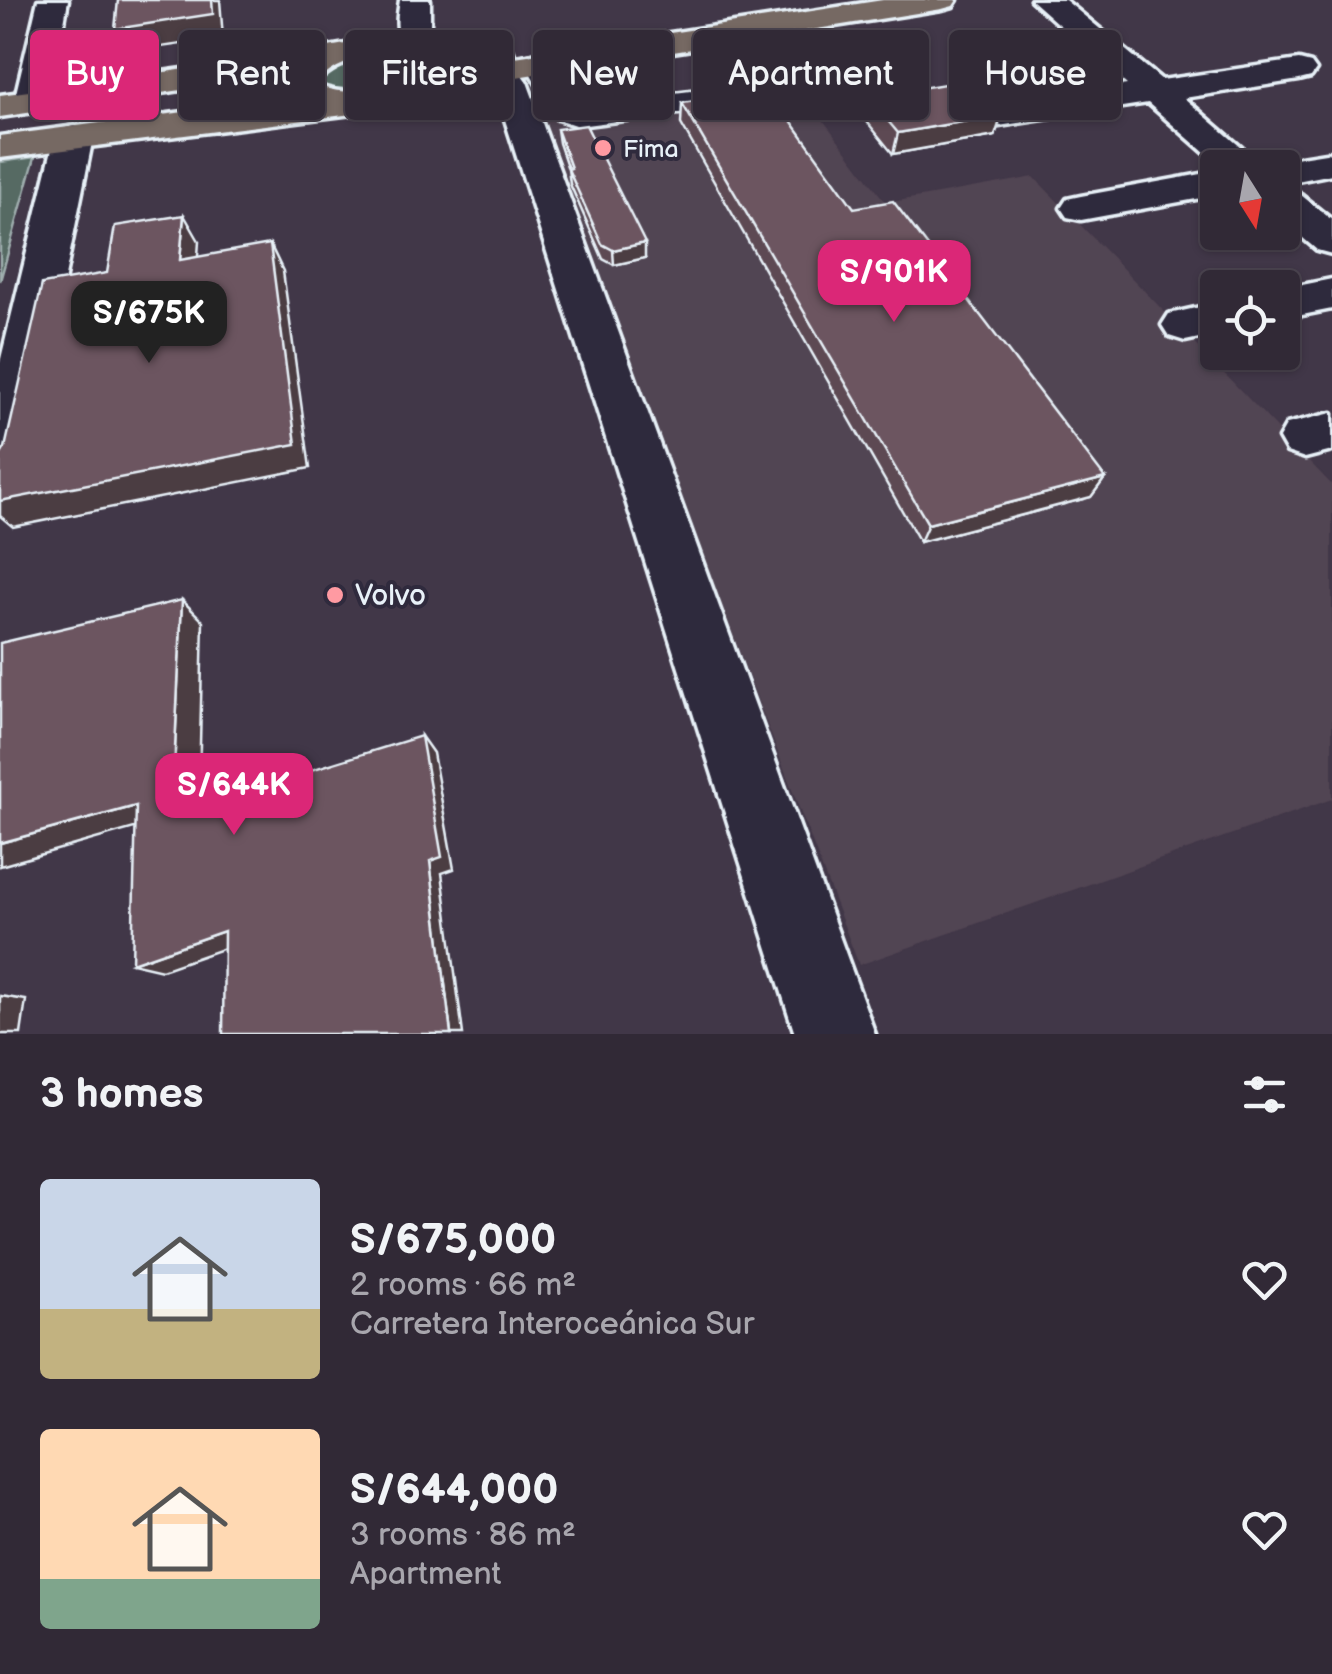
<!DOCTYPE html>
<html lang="en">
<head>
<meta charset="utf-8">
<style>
  body { margin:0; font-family:"Balsamiq Sans",sans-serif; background:#39313e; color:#f1f3f6; height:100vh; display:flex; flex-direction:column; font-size:38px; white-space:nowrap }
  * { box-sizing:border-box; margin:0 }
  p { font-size:32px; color:#a8a6ad }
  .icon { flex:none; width:55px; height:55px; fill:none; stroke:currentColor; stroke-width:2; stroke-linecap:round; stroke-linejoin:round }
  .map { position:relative; height:1034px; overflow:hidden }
  .sheet { display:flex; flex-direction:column; background:#312936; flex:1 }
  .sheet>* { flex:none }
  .top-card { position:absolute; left:30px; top:30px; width:1272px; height:90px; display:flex; gap:20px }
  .needle { width:65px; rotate:169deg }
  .buttons { position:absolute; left:1200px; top:150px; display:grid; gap:20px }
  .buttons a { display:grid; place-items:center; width:100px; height:100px; border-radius:10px; background:#312936; box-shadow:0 2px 8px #0004,0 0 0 2px #4c4551; font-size:50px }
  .price { position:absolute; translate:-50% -85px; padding:0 22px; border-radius:20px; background:#db2777; color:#fff; font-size:32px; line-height:65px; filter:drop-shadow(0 2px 5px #0008) }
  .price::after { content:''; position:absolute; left:50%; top:60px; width:30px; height:22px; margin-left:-15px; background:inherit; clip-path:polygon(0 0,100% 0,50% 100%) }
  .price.on { background:#222; color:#fff }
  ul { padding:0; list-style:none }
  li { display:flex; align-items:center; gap:30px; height:250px; padding:0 40px }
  li span { display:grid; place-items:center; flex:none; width:280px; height:200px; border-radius:10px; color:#555 }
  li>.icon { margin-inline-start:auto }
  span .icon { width:120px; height:120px; fill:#fffc; stroke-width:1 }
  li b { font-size:42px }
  h2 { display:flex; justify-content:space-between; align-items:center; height:120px; padding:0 40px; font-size:42px }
  .tag { padding:0 35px; border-radius:10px; background:#312936; box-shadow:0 2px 8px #0004,0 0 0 2px #4c4551; font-size:35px; line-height:90px }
  .tag.on { background:#db2777; color:#fff }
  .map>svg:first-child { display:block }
  .built { fill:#514452 }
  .green { fill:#566a64; stroke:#9faeae; stroke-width:2.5 }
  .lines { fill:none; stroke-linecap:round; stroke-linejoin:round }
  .minor-casing { stroke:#e8f1f8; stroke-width:7 }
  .highway-casing { stroke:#e8f1f8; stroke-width:7 }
  .minor { fill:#2f2a3d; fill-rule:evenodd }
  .highway { fill:#766964; fill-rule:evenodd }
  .wall { fill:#5d4953; stroke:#e8f1f8; stroke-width:2.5 }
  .shaded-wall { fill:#4c3c43; stroke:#e8f1f8; stroke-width:2.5 }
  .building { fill:#6c5560; stroke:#e8f1f8; stroke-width:2.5 }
  .poi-dot { fill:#ff9aa2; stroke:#2f2a3d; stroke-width:4 }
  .labels { text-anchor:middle; stroke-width:8; stroke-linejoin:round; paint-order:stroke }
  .far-poi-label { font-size:25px; fill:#e8f1f8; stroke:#2f2a3d; text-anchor:start }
  .poi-label { font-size:30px; fill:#e8f1f8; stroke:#2f2a3d; text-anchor:start }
</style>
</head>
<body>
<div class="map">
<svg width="1332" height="1034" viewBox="0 0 1332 1034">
  <rect width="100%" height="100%" fill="#413748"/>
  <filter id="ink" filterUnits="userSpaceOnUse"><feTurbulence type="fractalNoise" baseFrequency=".01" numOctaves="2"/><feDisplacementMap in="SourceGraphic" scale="20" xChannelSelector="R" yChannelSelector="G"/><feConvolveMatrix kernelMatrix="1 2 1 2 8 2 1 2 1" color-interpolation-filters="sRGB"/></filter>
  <g filter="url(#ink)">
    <!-- built -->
    <path class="built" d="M 789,75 L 886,203 L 1034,177 L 1332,485 L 1332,799 L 859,965 L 534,114 Z"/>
    <!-- green -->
    <path class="green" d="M 433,49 L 471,51 L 481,64 C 460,87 344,106 321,83 L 322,77 L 342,63 L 360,58 Z
      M 35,157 L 0,281 L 0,162 Z"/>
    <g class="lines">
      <defs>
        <path id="minor" d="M 38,0 L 68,0 L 50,102 L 44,109 L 32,113 L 20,109 L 14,102 Z
          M 400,0 L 430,0 L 430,27 L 450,42 L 445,49 C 432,52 408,48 400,34 C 395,26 399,9 400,0 Z
          M 1031,0 L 1065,0 L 1162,80 L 1299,60 L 1311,63 L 1316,70 L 1311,77 L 1299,80 L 1184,98 L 1265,168 L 1222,168 L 1148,103 L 986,128 L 973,125 L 968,117 L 973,109 L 1127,85 Z
          M 541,52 L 553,55 L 583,104 L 757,83 L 769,86 L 774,93 L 769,100 L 757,103 L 578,126 L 557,119 L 524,62 L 529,55 Z
          M 492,67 L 522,75 L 527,82 L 875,1034 L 795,1034 L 495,88 L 480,84 L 475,77 L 480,70 Z
          M 74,126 L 87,129 L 93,137 L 26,471 L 19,486 L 0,492 L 0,363 L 55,137 L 61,129 Z
          M 1332,152 L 1332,174 L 1282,184 L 1282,168 L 1266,168 L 1282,160 Z
          M 1218,171 L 1218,195 L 1081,220 L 1067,217 L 1061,208 L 1067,199 L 1081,196 Z
          M 1282,187 L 1296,191 L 1332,220 L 1332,254 L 1317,250 L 1282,220 Z
          M 1332,279 L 1332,309 L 1282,319 L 1282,289 Z
          M 1218,303 L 1218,334 L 1185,341 L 1169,336 L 1162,325 L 1169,314 Z
          M 1332,413 L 1332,451 L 1305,458 L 1287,452 L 1279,438 L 1287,424 Z"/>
        <path id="highway" d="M 883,0 L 957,0 L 953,6 L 942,9 L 510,78 L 481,91 L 424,105 L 0,158 L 0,136 L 291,98 L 285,80 L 289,74 L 0,117 L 0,95 C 94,82 188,69 282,55 C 359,44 433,19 510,44 L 515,57 ZM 438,52 L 477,55 L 482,57 L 483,65 C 451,84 354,102 320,86 L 319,81 C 346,51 401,54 438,52 Z"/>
      </defs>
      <!-- minor casing -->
      <use href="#minor" class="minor-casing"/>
      <!-- highway casing -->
      <use href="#highway" class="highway-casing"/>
      <!-- minor -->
      <use href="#minor" class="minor"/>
      <!-- highway -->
      <use href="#highway" class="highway"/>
    </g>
    <!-- wall -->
    <path class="wall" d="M 868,97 L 972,99 L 995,136 L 893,154 L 864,118 Z
      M 682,103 L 854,208 L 1105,478 L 1091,497 L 920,542 L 681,124 Z
      M 557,129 L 645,258 L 614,265 L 603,259 L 570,184 L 568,169 L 559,143 Z"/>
    <!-- shaded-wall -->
    <path class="shaded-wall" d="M 212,0 L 220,0 L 223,38 L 127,52 L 115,29 Z
      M 1002,115 L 995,136 L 893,154 L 898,133 Z
      M 184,215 L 199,241 L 196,286 L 180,260 Z
      M 645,243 L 645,258 L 614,265 L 613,250 Z
      M 270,244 L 283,271 L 310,468 L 13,527 L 0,516 L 0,501 Z
      M 1105,478 L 1091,497 L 920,542 L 928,524 Z
      M 182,600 L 203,621 L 198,827 L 172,813 Z
      M 421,736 L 433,753 L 454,869 L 442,873 L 463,1034 L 451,1034 L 430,861 Z
      M 136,806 L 163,820 L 0,866 L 0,843 Z
      M 224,931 L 248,940 L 162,970 L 132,963 Z
      M 0,996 L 26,1000 L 21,1034 L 0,1034 Z"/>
    <!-- building -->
    <path class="building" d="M 118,0 L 212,0 L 213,14 L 115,29 Z
      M 968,80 L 975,87 L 971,98 L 976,106 L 1002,115 L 898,133 L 868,97 Z
      M 769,90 L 854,208 L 893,201 L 1105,478 L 928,524 L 682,103 Z
      M 586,125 L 645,243 L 613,250 L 602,244 L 568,169 L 571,168 L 557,129 Z
      M 184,215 L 180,260 L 270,244 L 296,444 L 0,501 L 0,456 L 5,448 L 42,284 L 107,273 L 115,226 Z
      M 182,600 L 172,813 L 421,736 L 442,857 L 430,861 L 451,1034 L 223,1034 L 224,931 L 132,963 L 136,806 L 0,843 L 0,643 Z"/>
  </g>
  <!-- markers -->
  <g class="poi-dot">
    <circle cx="603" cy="148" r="10"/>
    <circle cx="335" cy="595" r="10"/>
  </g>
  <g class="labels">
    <!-- far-poi labels -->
    <g class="far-poi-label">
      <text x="623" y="157">Fima</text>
    </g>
    <!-- poi labels -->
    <g class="poi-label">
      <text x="355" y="605">Volvo</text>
    </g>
  </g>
</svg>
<div class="buttons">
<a><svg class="needle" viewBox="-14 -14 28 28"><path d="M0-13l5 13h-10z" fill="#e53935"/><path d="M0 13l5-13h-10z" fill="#a8a6ad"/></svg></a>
<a><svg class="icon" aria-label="locate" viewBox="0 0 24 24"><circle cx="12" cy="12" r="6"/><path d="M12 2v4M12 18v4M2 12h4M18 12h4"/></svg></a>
</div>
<b class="price" style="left:894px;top:325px">S/901K</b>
<b class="price on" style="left:149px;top:366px">S/675K</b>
<b class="price" style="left:234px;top:838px">S/644K</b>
<div class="top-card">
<a class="tag on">Buy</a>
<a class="tag">Rent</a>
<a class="tag">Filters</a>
<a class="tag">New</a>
<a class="tag">Apartment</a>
<a class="tag">House</a>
</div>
</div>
<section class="sheet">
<h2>3 homes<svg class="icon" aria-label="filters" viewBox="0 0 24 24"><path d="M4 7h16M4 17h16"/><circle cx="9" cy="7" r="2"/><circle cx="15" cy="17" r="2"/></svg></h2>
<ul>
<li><span style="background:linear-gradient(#c9d6e8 65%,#c2b280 0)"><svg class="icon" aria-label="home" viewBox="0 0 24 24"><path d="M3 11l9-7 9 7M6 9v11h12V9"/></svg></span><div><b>S/675,000</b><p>2 rooms · 66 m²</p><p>Carretera Interoceánica Sur</p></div><svg class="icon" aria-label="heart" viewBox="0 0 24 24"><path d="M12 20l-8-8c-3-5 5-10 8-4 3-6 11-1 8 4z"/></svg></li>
<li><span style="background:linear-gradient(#ffd9b3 75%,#7fa58c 0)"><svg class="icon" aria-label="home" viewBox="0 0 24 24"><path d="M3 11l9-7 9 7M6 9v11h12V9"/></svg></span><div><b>S/644,000</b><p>3 rooms · 86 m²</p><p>Apartment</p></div><svg class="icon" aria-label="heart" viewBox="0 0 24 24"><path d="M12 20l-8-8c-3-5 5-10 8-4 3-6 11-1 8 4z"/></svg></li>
</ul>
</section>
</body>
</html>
